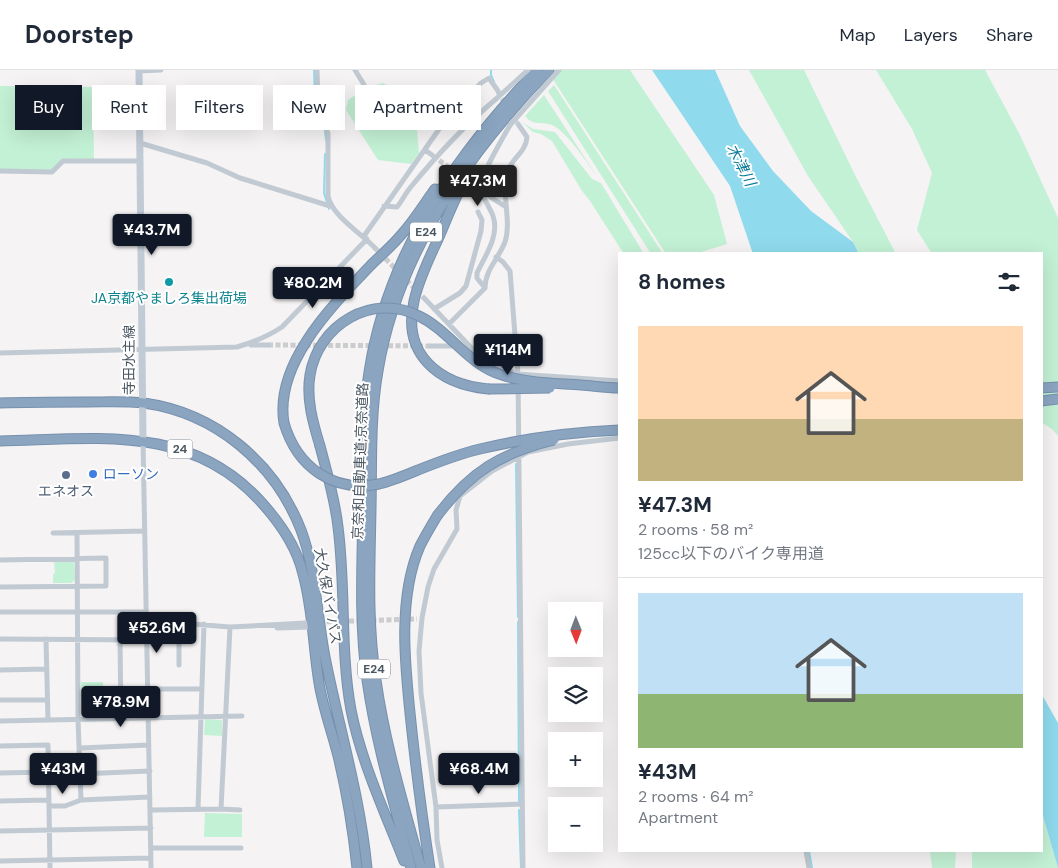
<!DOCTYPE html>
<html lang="en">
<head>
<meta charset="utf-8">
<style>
  body { margin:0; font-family:"DM Sans","Noto Sans JP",sans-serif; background:#f2f2f3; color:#1f2937; height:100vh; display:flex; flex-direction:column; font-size:19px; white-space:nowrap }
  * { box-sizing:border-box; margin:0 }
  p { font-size:16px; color:#747a83 }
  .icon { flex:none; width:28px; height:28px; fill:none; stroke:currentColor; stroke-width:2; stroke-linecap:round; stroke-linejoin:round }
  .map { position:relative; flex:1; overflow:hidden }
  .panel { position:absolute; left:618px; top:182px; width:425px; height:600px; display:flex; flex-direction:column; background:#fff; border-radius:0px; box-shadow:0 5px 20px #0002 }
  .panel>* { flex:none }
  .top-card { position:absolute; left:15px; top:15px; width:475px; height:45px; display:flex; gap:10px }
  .needle { width:32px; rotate:179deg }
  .buttons { position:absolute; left:548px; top:532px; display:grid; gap:10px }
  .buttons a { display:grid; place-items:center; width:55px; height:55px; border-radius:0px; background:#fff; box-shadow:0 5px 20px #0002; font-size:25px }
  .price { position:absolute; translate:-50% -42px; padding:0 11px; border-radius:5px; background:#111827; color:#fff; font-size:16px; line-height:32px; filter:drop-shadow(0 1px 2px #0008) }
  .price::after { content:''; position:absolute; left:50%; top:30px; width:15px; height:11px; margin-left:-8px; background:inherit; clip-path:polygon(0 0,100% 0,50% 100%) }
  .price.active { background:#222; color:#fff }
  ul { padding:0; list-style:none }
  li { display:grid; align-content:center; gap:10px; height:265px; padding:0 20px }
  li+li { border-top:1px solid #e0e1e3 }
  li span { display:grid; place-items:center; height:155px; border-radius:0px; color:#555 }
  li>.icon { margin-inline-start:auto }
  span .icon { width:90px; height:90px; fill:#fffc; stroke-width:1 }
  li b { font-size:21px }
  h2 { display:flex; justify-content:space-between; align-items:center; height:60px; padding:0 20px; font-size:21px }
  .tag { padding:0 18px; border-radius:0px; background:#fff; box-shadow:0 5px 20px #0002; font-size:18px; line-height:45px }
  .tag.active { background:#111827; color:#fff }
  header { display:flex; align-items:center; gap:30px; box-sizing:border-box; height:70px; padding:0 25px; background:#fff; border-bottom:1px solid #e0e1e3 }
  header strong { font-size:24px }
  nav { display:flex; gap:28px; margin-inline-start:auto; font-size:18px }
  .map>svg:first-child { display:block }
  .green { fill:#c3f1d5 }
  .water { fill:#90daee }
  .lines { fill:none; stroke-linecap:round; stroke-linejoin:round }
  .stream { stroke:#90daee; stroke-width:2 }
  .street-tunnel { stroke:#caccce; stroke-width:5; stroke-dasharray:5 2.5; stroke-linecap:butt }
  .highway-casing { stroke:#7690ad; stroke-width:11 }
  .street { stroke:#c1cad2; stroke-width:5 }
  .secondary { stroke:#c1cbd6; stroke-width:7 }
  .highway { stroke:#8ba5c1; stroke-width:9 }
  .highway-bridge-casing { stroke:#7690ad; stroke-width:11; stroke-linecap:butt }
  .street-bridge { stroke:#c1cad2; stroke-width:5 }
  .highway-bridge { stroke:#8ba5c1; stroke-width:9 }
  .culture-dot { fill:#0f9aa8; stroke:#fff; stroke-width:2 }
  .shop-dot { fill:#3f7fe0; stroke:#fff; stroke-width:2 }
  .service-dot { fill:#5c6f8a; stroke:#fff; stroke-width:2 }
  .labels { text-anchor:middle; stroke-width:4; stroke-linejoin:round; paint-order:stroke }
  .shield { fill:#fff; stroke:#808990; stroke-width:1 }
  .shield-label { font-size:12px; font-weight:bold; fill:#4a5661 }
  .culture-label { font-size:14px; fill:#0d838f; stroke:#fff }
  .street-label { font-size:14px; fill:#4a5661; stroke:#fff }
  .shop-label { font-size:14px; fill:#366cbe; stroke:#fff; text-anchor:start }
  .service-label { font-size:14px; fill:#4e5e75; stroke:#fff }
  .water-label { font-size:15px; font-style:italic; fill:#0c7c9b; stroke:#fff }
</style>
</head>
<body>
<header>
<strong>Doorstep</strong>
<nav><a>Map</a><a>Layers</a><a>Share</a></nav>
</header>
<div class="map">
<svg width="1058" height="798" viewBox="0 0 1058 798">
  <rect width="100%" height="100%" fill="#f5f3f3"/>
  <!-- green -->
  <path class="green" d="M 547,0 L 630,0 L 714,125 L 727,174 L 695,184 L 666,184 Z
    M 749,0 L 804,0 L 856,107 L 896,184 L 859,184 L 853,172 L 808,106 Z
    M 876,0 L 985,0 L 1020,65 L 1058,148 L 1058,366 L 1052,359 L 1041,352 L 1041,184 L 932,184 L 917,160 L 932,103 L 912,59 Z
    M 383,13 L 397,21 L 404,33 L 412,34 L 416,49 L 419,83 L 411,94 L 378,90 L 346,40 L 348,30 L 366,18 Z
    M 554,15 L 663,184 L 651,184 L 548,21 Z
    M 0,16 L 93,17 L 94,89 L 63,89 L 51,100 L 0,100 Z
    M 544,25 L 596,105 C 586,91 568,64 554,56 C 543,50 535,58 525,46 Z
    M 522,52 L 533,59 L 555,62 L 592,109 L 601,113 L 644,184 L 624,184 L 590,131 L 582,121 L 552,71 L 541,64 L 533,62 Z
    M 72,490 L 74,493 L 75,510 L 71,513 L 53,513 L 53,504 L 55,503 L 54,491 Z
    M 81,612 L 103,612 L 103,628 L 81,628 Z
    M 205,649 L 222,650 L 222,666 L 204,665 Z
    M 1041,739 L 1058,798 L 972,798 L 972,781 L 1041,781 Z
    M 205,743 L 242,744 L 242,767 L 204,767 Z
    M 930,781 L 956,781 L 955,798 L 932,798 Z"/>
  <!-- water -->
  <path class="water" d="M 652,0 L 715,0 L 740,56 L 773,101 L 811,141 L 853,172 L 859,184 L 753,184 L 730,116 Z
    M 1041,623 L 1058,653 L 1058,798 L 1041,739 Z"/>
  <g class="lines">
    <!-- stream -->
    <path class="stream" d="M 314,0 L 315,30 L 322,52
      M 491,0 L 491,5 L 494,12
      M 325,61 L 326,70
      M 325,84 L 324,123 L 329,139
      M 516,394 L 518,547
      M 518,552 L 519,733
      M 519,740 L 521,798
      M 809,781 L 812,798"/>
    <!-- street-tunnel -->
    <path class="street-tunnel" d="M 498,22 L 517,53
      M 433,86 L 492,128
      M 375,178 L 424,228
      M 268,275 L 431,276
      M 319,552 L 417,549"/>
    <defs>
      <path id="highway" d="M 472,98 C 458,119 449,144 439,167 C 430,187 419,208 414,231 C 402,284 438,314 488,319
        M 1041,318 L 1058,317
        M 1041,331 L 1058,329
        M 0,333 C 29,332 58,332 87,332 C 106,332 125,331 144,333 C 216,343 275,393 301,460 C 316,500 317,545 325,587 C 339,658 360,725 367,798
        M 284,353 C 274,293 333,235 371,195 C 381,185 392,176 401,165 C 414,151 424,134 435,119
        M 0,371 C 96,369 191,353 262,433 C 280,453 297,478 303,504 C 313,540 313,577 319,613 C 323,638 332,662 338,686 C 347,723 353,760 357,798
        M 320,376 C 327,403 335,429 338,457 C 346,518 340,580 351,640 C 361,691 385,743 404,791
        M 411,798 C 395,736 376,674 367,610 C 359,554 362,496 363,439 C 363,393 362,347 369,302 C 387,184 456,84 537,0
        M 421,798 C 404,736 385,674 376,610 C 367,553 370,496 371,439 C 372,393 370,346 378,301 C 397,184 467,84 549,0
        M 430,798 C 423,753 417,707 412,662 C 406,604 396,531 420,476 C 425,466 431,456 437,446"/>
    </defs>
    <!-- highway casing -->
    <use href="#highway" class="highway-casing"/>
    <!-- street -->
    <path class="street" d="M 317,0 L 318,30 L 328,64 L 328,126 C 332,146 361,163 375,178
      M 355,0 L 366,18
      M 139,1 L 161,0
      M 140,73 L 207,93 L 240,108 L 330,136
      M 425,80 L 432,85
      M 0,101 L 52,102 L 63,91 L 140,91
      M 492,128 L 506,137
      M 384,136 L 397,137 C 402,131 405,124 410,118 C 436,86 464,56 496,29
      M 364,166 L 449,45 L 481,13 L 489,8 L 498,21
      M 496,187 L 503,192 L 510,201 L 518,304 L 619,311
      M 485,218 L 477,208 L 477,203 C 485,186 500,165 493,146 C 490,137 482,128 481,118 C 480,105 503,68 510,55
      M 424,228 L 481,288 L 498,297 L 518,304 L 523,798
      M 434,239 L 460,223 L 466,216 L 481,161 L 482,150 L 478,142
      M 449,254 L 485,218 C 485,200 499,188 505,172 C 512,151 501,125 507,103 C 510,89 526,83 527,67 L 518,54
      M 251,275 L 268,275
      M 431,276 L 457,276
      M 0,283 L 237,277 C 254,272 267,267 282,257 L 367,169
      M 143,371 L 151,798
      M 53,463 L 145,461
      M 77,463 L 78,649 L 81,730
      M 0,490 L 106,488 L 106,516 L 0,517
      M 0,542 L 146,542
      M 146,552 L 179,553 L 230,557 L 306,553
      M 277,558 L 312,557
      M 0,569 L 146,570
      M 46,569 L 48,650
      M 120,569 L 121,648
      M 179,595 L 179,553
      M 0,600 L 47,599
      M 148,619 L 202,619
      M 0,630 L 47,630
      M 0,651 L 242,646
      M 0,676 L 48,675 L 50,798
      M 80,678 L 149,675
      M 0,703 L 49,702
      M 80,704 L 150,701
      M 0,731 L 49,730
      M 49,736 L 65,736 L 81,730 L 150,727
      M 436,737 L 522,734
      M 198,739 L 204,554
      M 221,739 L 240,740
      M 151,740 L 221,739 L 230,557
      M 0,761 L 151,758
      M 151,778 L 241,778
      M 806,781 L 809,798
      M 0,791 L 151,788
      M 442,798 L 437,770 L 436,737 L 421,623 L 419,581 L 422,548 L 428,517 L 434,499 L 457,459 L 456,440 L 460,426 L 492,401 L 528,382 L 568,374 L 619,368"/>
    <!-- secondary -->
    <path class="secondary" d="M 139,0 L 143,371"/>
    <!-- highway -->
    <use href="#highway" class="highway"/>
    <defs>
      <path id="highway-bridge" d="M 488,319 L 550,318
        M 284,353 C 297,397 333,423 379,414 C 392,411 406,405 418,400 C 438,392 459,384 480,379 C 526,368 572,362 619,360
        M 320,376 C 313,353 306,329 310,305 C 318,255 372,222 419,246 C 450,261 468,295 502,305 C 527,313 555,313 581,315 C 594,316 606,318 619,318
        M 437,446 C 470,402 501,383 554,370"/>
    </defs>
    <!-- highway-bridge casing -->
    <use href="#highway-bridge" class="highway-bridge-casing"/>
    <!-- street-bridge -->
    <path class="street-bridge" d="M 496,29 L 528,0
      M 510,55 L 559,0"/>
    <!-- highway-bridge -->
    <use href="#highway-bridge" class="highway-bridge"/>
  </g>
  <!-- markers -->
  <circle class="culture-dot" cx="169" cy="212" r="5"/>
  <circle class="shop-dot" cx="93" cy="404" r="5"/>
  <circle class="service-dot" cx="66" cy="405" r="5"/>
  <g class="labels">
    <!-- shield labels -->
    <g class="shield">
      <rect x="410" y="152.5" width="32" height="19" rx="4"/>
      <rect x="167.5" y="369.5" width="25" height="19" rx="4"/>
      <rect x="358" y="589.5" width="32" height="19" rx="4"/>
    </g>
    <g class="shield-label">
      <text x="426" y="166">E24</text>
      <text x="180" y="383">24</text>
      <text x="374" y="603">E24</text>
    </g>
    <!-- culture labels -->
    <g class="culture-label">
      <text x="169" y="233">JA京都やましろ集出荷場</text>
    </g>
    <!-- street labels -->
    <g class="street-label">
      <text transform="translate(129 290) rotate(-90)" y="5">寺田水主線</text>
      <text transform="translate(360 391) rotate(-88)" y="5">京奈和自動車道;京奈道路</text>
      <text transform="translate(328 526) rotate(80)" y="5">大久保バイパス</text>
    </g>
    <!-- shop labels -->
    <g class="shop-label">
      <text x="103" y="409">ローソン</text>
    </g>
    <!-- service labels -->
    <g class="service-label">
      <text x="66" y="426">エネオス</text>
    </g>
    <!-- water labels -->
    <g class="water-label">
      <text transform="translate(741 95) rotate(63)" y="5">木津川</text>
    </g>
  </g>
</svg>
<div class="buttons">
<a><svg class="needle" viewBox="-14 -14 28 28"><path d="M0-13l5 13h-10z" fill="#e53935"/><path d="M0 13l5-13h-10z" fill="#747a83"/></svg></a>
<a><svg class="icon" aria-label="layers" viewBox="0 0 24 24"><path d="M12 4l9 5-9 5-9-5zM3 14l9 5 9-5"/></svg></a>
<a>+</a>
<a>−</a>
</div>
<b class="price active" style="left:478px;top:137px">¥47.3M</b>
<b class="price" style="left:152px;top:186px">¥43.7M</b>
<b class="price" style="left:313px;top:239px">¥80.2M</b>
<b class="price" style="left:508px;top:306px">¥114M</b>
<b class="price" style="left:157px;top:584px">¥52.6M</b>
<b class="price" style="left:121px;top:658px">¥78.9M</b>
<b class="price" style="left:63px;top:725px">¥43M</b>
<b class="price" style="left:479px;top:725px">¥68.4M</b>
<div class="top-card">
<a class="tag active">Buy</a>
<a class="tag">Rent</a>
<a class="tag">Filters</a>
<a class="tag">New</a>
<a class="tag">Apartment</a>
</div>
<section class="panel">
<h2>8 homes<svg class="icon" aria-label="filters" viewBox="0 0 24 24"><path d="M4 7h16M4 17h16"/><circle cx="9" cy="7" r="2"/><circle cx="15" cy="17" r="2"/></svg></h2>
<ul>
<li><span style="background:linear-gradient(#ffd9b3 60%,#c2b280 0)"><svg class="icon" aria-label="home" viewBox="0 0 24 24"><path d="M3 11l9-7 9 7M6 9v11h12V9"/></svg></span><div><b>¥47.3M</b><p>2 rooms · 58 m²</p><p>125cc以下のバイク専用道</p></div></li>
<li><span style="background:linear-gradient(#bfe0f5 65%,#8fb573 0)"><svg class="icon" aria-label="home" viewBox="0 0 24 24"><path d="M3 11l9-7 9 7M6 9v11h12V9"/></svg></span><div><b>¥43M</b><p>2 rooms · 64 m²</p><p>Apartment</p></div></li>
</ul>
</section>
</div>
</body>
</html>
